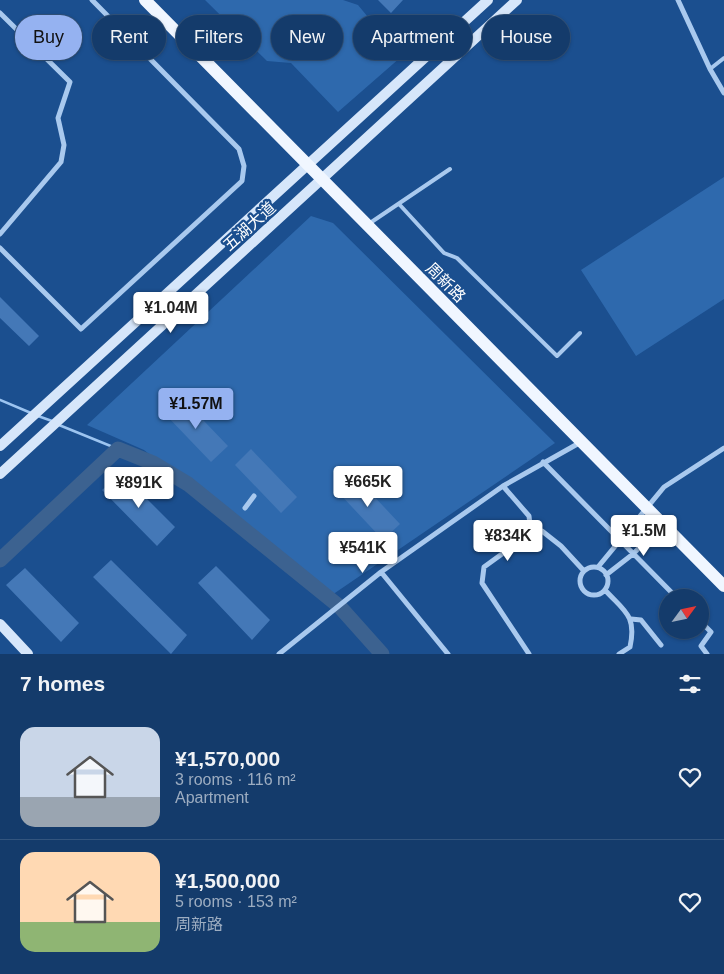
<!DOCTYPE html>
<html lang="en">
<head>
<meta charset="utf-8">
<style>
  body { margin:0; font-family:Arial,"Noto Sans SC",sans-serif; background:#1d4271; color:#f1f3f6; height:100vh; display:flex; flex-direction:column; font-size:19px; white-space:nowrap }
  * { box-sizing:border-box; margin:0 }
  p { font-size:16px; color:#9dadc1 }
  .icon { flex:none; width:28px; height:28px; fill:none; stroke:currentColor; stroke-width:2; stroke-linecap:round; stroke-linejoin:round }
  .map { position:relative; height:654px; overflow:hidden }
  .details { display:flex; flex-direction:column; background:#143b6b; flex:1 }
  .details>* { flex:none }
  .hud { position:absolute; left:15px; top:15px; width:695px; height:45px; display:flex; gap:10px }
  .needle { width:32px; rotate:57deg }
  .fabs { position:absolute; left:659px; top:589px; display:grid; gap:10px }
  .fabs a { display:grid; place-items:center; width:50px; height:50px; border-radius:50%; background:#143b6b; box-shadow:0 1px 4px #0004,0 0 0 1px #33557e; font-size:25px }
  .price { position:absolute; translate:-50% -42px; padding:0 11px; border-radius:5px; background:#fff; color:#222; font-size:16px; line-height:32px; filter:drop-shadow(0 1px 2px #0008) }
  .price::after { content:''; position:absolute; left:50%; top:30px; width:15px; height:11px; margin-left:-8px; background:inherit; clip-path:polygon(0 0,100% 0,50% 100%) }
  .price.on { background:#95b2f1; color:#111 }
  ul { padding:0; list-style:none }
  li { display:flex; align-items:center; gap:15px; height:125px; padding:0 20px }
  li+li { border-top:1px solid #33557e }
  li span { display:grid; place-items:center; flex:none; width:140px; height:100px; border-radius:15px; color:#555 }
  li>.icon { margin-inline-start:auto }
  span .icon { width:60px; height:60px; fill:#fffc; stroke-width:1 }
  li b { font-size:21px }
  h2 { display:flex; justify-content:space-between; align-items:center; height:60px; padding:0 20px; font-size:21px }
  .pill { padding:0 18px; border-radius:22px; background:#143b6b; box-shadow:0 1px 4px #0004,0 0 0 1px #33557e; font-size:18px; line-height:45px }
  .pill.on { background:#95b2f1; color:#111 }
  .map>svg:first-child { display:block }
  .green { fill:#2e69ad }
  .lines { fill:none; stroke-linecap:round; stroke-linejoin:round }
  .stream { stroke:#9cc4f0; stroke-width:2.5 }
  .river { stroke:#3c6290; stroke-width:15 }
  .building { fill:#4478b7 }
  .lane { stroke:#a9c9ee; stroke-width:4 }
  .street { stroke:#a9c9ee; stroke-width:5 }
  .secondary { stroke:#d6e6fa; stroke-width:10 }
  .primary { stroke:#f0f6ff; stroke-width:12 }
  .labels { text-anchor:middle; stroke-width:4.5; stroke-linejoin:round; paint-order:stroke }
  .street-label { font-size:16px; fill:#fff; stroke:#1b4f8f }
</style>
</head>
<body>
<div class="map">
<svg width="724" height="654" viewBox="0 0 724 654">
  <rect width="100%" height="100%" fill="#1b4f8f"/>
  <!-- green -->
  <path class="green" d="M 205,0 L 343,0 L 358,5 L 401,57 L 338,112 L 291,63 L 267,61 Z
    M 724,177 L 724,299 L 636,356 L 581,270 Z
    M 311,216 L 333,223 L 555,443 L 329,597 L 144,450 L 87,425 Z"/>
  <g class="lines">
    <!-- stream -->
    <path class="stream" d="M 0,400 L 31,413
      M 38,416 L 52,421
      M 59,425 L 118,449"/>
    <!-- river -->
    <path class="river" d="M 0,560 L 118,449 L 153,463 L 188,484 L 340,607 L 382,654"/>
  </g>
  <!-- building -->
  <path class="building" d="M 378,0 L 403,0 L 391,13 Z
    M 0,297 L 39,336 L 29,346 L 0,318 Z
    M 182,398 L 228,446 L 211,462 L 165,414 Z
    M 251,449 L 297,497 L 281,513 L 235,465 Z
    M 121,473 L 175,527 L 157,546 L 102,490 Z
    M 354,475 L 400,524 L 383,540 L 337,491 Z
    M 111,560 L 187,635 L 171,654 L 93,577 Z
    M 216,566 L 270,620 L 252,640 L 198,583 Z
    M 25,568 L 79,623 L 61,642 L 6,585 Z"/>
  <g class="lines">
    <!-- lane -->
    <path class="lane" d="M 710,69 L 724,58
      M 399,204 L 444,253 L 457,258 L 557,356 L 580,333
      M 370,223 L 450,169"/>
    <!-- street -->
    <path class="street" d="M 678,0 L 710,69 L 724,93
      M 0,13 L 70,82 L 58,118 L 64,145 L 61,162 L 0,234
      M 0,248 L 81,329 L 242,181 L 244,166 L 239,149 L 92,0
      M 543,462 L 677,598
      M 503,486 L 529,516 L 531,533 L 484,567 L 482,583 L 529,654
      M 245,508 L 254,496
      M 531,533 L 542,531 L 561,546 L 584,571
      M 598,567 L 664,487 L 724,448
      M580 581a14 14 0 1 1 28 0a14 14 0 1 1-28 0Z
      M 606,575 L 633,554 L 662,525
      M 605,590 C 624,611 637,615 630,647 L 619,654
      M 631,619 L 641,620 L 661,645
      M 700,621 L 711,632 L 701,646 L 707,654
      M 279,654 L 381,572
      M 448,654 L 381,572 L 503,486 L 581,442"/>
    <!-- secondary -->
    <path class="secondary" d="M 0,446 L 488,0
      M 0,474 L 517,0
      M 0,624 L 28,654"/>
    <!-- primary -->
    <path class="primary" d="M 145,0 L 724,586"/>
  </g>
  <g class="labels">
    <!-- street labels -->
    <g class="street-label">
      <text transform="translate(249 226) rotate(-42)" y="6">五湖大道</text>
      <text transform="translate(446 282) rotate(45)" y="6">周新路</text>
    </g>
  </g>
</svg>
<div class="fabs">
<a><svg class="needle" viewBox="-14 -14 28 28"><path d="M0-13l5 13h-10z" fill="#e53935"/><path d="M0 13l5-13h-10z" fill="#9dadc1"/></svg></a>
</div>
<b class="price" style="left:171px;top:334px">¥1.04M</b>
<b class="price on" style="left:196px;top:430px">¥1.57M</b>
<b class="price" style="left:368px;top:508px">¥665K</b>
<b class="price" style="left:139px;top:509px">¥891K</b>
<b class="price" style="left:644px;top:557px">¥1.5M</b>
<b class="price" style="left:508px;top:562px">¥834K</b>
<b class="price" style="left:363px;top:574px">¥541K</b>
<div class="hud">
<a class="pill on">Buy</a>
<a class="pill">Rent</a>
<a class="pill">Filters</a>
<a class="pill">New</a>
<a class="pill">Apartment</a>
<a class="pill">House</a>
</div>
</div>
<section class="details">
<h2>7 homes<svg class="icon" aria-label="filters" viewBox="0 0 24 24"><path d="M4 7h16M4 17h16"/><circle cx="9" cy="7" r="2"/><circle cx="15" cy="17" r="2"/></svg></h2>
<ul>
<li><span style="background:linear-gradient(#c9d6e8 70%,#9aa5b1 0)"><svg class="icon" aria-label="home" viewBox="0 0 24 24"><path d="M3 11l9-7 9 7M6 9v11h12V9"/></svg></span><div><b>¥1,570,000</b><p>3 rooms · 116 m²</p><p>Apartment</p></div><svg class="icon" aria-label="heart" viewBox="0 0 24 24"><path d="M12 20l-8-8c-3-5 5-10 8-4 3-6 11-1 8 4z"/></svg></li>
<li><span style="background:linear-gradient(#ffd9b3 70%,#8fb573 0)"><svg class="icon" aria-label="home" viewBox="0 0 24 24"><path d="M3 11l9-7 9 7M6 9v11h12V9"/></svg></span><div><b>¥1,500,000</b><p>5 rooms · 153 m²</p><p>周新路</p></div><svg class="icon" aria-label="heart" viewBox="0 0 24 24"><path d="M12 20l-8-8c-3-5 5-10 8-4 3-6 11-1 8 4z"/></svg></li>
</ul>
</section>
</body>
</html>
